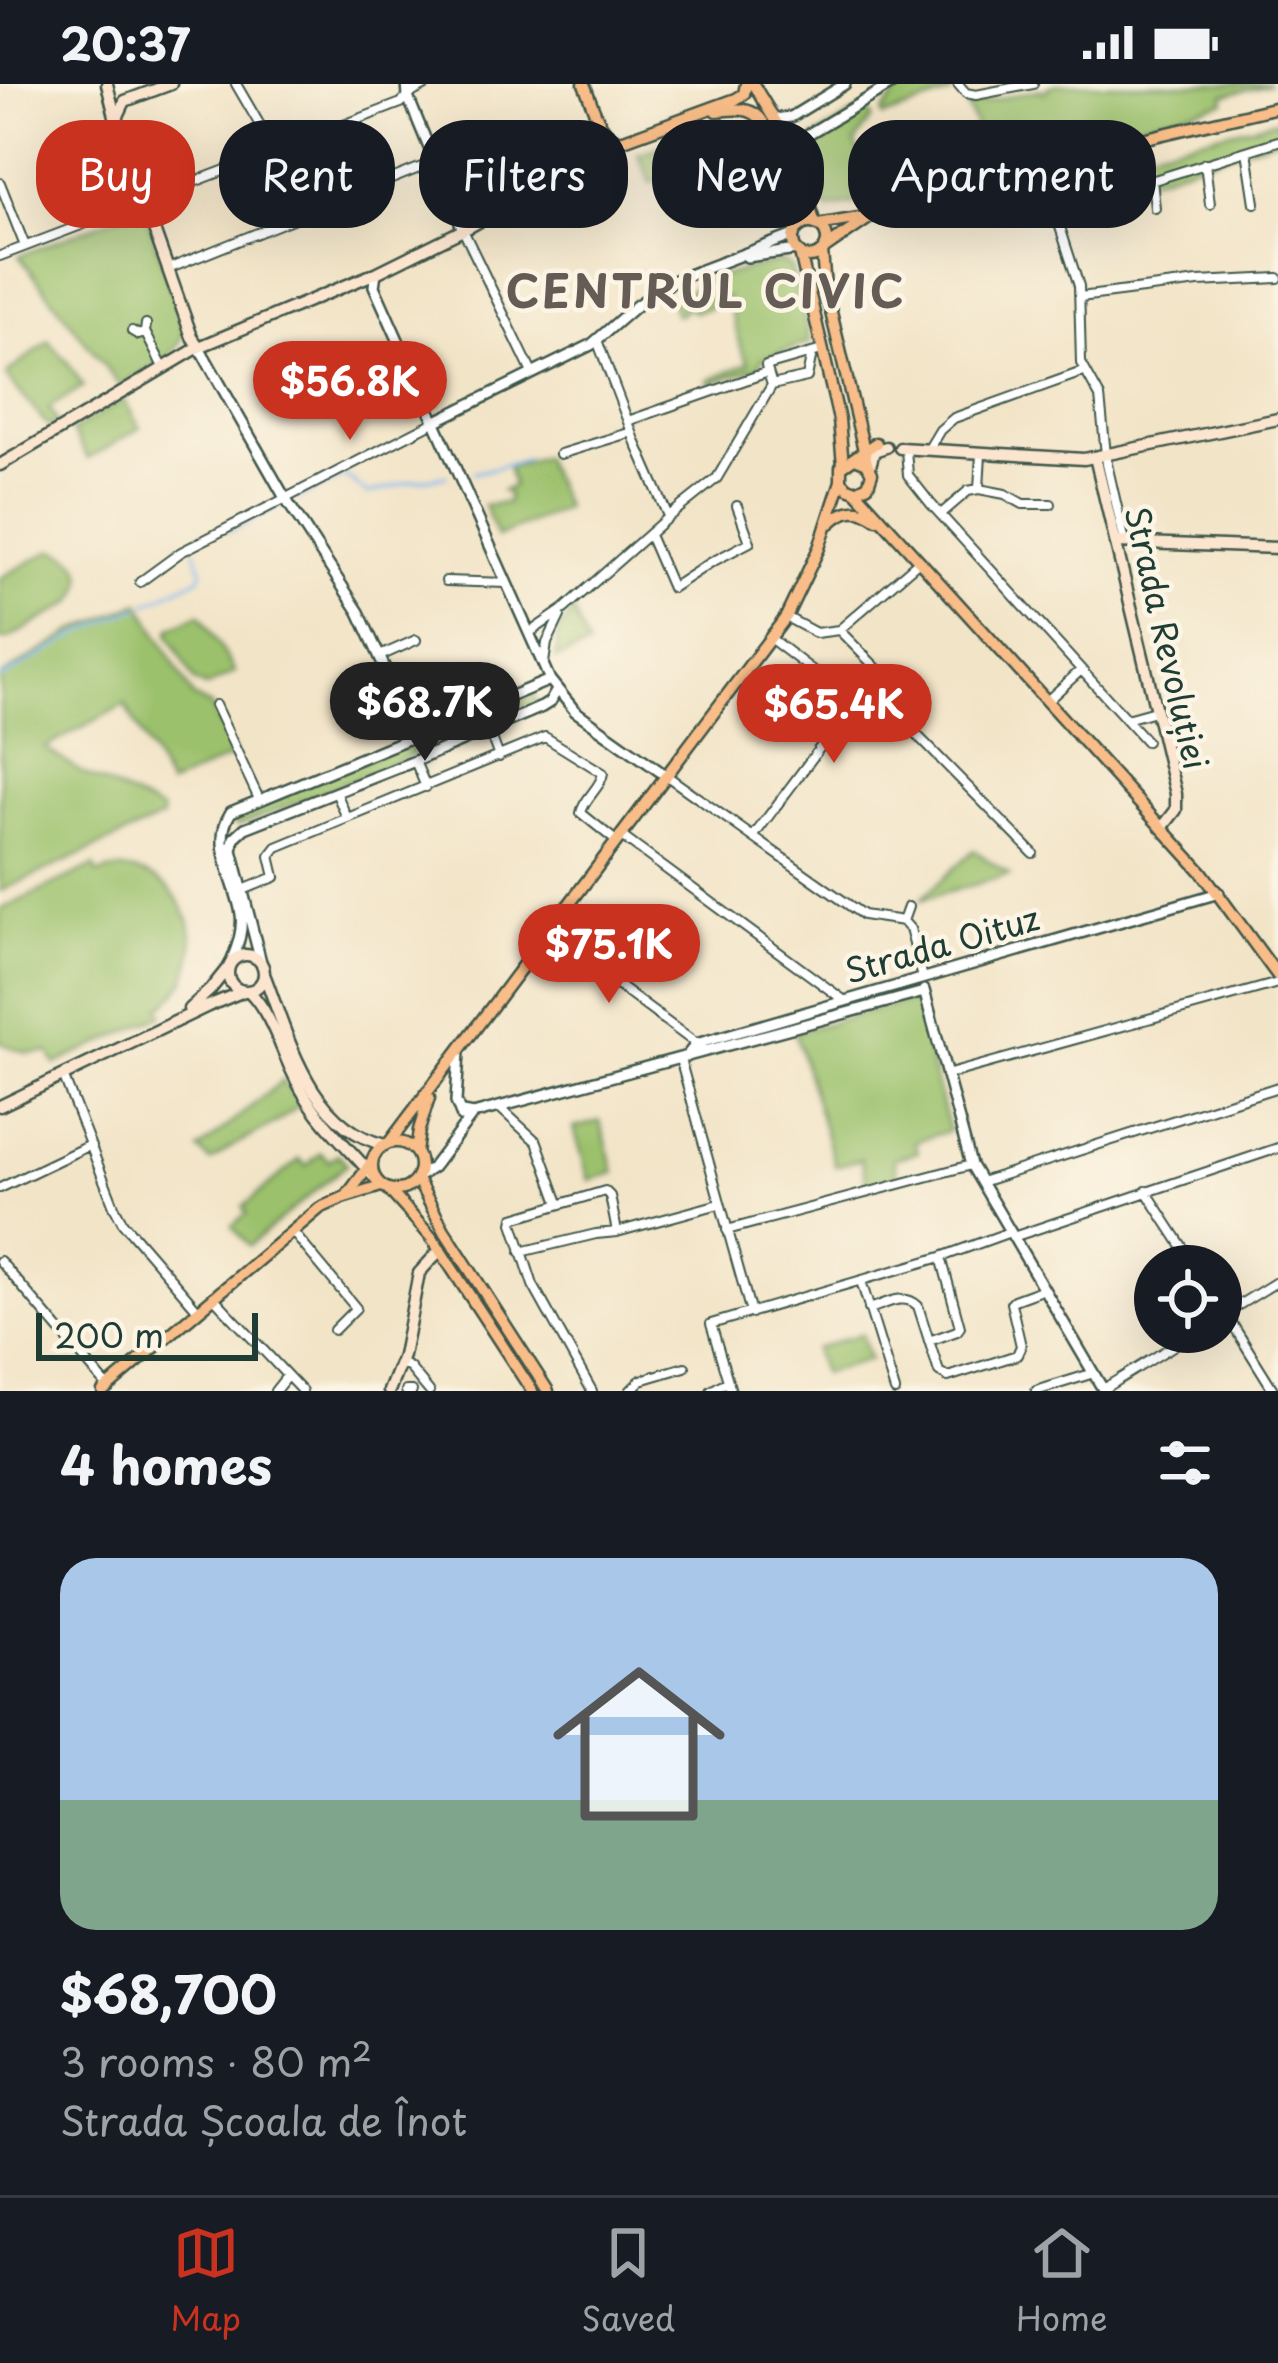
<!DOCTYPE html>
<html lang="en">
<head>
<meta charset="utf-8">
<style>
  body { margin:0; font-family:"Playpen Sans",sans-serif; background:#242831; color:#f1f3f6; height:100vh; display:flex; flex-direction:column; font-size:45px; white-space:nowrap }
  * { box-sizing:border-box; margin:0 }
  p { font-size:39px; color:#9ea1a6 }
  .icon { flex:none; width:66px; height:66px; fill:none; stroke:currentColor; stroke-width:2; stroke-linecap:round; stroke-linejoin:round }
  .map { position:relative; height:1307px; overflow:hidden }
  .panel { display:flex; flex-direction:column; background:#171b24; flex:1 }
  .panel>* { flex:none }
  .banner { position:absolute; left:36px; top:36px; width:1206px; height:108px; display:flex; gap:24px }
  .fabs { position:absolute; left:1134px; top:1161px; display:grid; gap:24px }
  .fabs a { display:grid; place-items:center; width:108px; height:108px; border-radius:50%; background:#171b24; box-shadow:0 12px 48px #0002; font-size:60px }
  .scale { position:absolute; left:36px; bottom:30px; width:222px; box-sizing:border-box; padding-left:12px; border:6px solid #1f3d34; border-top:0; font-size:33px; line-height:42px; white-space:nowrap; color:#1f3d34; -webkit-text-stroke:9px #fcf5e5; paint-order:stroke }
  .price { position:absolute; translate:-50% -102px; padding:0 27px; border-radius:42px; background:#c8321e; color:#fff; font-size:39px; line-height:78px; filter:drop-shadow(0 3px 6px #0008) }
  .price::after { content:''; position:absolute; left:50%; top:72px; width:36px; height:27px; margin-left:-18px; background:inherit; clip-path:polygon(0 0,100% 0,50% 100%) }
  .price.active { background:#222; color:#fff }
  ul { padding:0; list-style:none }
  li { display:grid; align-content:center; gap:24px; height:636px; padding:0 60px }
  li+li { border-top:3px solid #363941 }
  li span { display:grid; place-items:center; height:372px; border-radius:36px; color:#555 }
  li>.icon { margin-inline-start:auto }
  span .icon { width:216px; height:216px; fill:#fffc; stroke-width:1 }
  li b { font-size:51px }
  h2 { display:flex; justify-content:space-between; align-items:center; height:144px; padding:0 60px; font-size:51px }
  .chip { padding:0 42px; border-radius:48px; background:#171b24; box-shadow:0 12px 48px #0002; font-size:42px; line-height:108px }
  .chip.active { background:#c8321e; color:#fff }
  .status { display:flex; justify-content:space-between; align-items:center; height:84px; padding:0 60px; background:#171b24; direction:ltr }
  .status svg { height:33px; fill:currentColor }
  .dock { display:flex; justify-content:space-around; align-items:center; height:168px; border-top:3px solid #363941; background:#171b24; font-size:33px; color:#9ea1a6 }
  .dock a { display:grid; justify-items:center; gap:6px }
  .dock .active { color:#c8321e }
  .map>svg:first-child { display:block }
  .green { fill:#9bc16c; stroke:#5d7f50; stroke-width:3 }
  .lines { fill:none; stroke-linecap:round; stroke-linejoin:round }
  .stream { stroke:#7eb8ef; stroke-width:3 }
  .minor-casing { stroke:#3f564a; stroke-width:12 }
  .tertiary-casing { stroke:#3f564a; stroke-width:14 }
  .secondary-casing { stroke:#3f564a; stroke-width:15 }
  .primary-casing { stroke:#3f564a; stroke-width:15 }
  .minor { stroke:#fff; stroke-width:8 }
  .tertiary { stroke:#fff; stroke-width:9 }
  .secondary { stroke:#fce5cf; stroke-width:10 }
  .primary { stroke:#f8bd88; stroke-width:10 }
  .labels { text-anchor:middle; stroke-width:9; stroke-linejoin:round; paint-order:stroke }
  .street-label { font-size:33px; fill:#1f3d34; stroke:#fcf5e5 }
  .district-label { font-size:45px; font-weight:bold; letter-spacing:3px; fill:#665c56; stroke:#fcf5e5 }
</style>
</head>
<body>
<div class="status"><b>20:37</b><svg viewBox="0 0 49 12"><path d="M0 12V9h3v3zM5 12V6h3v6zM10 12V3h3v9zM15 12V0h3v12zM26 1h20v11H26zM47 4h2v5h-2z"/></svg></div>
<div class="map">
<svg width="1278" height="1307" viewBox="0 0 1278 1307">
  <rect width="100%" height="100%" fill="#fcf5e5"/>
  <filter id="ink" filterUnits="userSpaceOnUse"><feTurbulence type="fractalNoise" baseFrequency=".00833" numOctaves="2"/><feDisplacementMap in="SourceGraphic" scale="24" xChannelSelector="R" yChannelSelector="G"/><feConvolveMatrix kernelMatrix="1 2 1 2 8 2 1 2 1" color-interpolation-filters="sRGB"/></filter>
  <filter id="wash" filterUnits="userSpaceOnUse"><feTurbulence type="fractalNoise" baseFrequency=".004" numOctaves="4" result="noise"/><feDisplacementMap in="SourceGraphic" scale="48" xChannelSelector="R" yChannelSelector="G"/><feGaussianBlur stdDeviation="2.7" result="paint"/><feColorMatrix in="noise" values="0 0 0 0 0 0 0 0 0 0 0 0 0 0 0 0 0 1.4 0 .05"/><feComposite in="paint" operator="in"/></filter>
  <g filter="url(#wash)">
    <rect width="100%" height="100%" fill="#f2e4c7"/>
    <!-- green -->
    <path class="green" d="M 906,0 L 948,0 L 951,10 L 883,33 L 882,28 Z
      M 1060,0 L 1270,0 L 1224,11 L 1225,18 L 1086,53 L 1084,48 L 1043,58 L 1043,63 L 885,112 L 882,106 L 978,75 L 992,52 L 989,49 L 980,54 L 980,45 L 977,45 L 967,22 L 1041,5 L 1042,8 L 1047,7 L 1047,3 Z
      M 861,25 L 867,26 L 872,34 L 855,59 L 879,115 L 828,125 L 819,118 L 806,74 L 807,65 L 813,55 Z
      M 1278,36 L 1278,54 L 1059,123 L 1052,99 L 1057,88 Z
      M 744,38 L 750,46 L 762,41 L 771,63 L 783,110 L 768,114 L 761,91 L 757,92 L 750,59 L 719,67 L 713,48 L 722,45 L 726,54 L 732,56 L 738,51 L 736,41 Z
      M 698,52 L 704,71 L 668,81 L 661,66 L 661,79 L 666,93 L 651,99 L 638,70 L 674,58 L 679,68 L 685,69 L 689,65 L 687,55 Z
      M 144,122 L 183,243 C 184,273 142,287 119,301 L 19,172 Z
      M 775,178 L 783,178 L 791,184 L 810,258 L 762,275 L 761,280 L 756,284 L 709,300 L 708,296 L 749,279 L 742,267 L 727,213 L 710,217 L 711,223 L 693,228 L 690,224 L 682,225 L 682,230 L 676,231 L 671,216 L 711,195 Z
      M 49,257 L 69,280 L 83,302 L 49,324 L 57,338 L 49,343 L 7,293 L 9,288 Z
      M 124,316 L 140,344 L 88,375 L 72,347 Z
      M 543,373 L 565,424 L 497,453 L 484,421 L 507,419 L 508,410 L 502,407 L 513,402 L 508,384 Z
      M 52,466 C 81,472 92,493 73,518 L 8,555 L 0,556 L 0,494 Z
      M 140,519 L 193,613 L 211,622 L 234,671 L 169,702 L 125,620 L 45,664 L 79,687 L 162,727 L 162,734 L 0,807 L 0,593 L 75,547 Z
      M 573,526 L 588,563 L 556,575 L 558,548 Z
      M 200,530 L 235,588 L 206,603 L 195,598 L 169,550 L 171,544 Z
      M 533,608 L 537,619 L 433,663 L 427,661 L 428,651 Z
      M 408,658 L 414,662 L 413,671 L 238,742 L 230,736 L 231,732 Z
      M 974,766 L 1009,791 L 920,816 Z
      M 94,782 L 98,790 C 175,763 231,871 160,924 L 163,931 L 55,980 L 49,968 L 27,969 L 0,959 L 0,826 Z
      M 914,916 L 949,1047 L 915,1057 L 918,1068 L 893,1075 L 898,1095 L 868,1103 L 861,1075 L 835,1082 L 795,948 Z
      M 283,996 L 300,1020 C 281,1038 259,1048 237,1060 C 227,1065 220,1072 210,1077 L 199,1066 Z
      M 600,1037 L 615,1089 L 589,1096 L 574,1044 Z
      M 321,1069 L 329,1077 L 338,1070 L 347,1080 L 249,1162 L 232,1142 L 247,1129 L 243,1123 L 300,1075 L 306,1082 Z
      M 861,1250 L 869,1276 L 822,1290 L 814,1265 Z"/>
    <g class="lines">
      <!-- stream -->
      <path class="stream" d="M 474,389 L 526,376
        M 298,415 L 345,392 L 368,410 L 414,397 L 446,392
        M 229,448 L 283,422
        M 147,520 L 199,494 L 202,488 L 195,466
        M 0,595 L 81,549 L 140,523"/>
    </g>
  </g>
  <g filter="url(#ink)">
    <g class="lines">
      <defs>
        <path id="minor" d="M 236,0 L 275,67
          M 958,0 L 966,9 L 976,11 L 1033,0
          M 1247,67 L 1255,119
          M 1205,79 L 1210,120
          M 1040,81 L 1079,202 L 1081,279 L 1100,313 L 1107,380 L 1125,458
          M 1152,96 L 1155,124
          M 0,99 L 25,162
          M 1056,127 L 1278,57
          M 463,146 L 532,289
          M 0,172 L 401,19 L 413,8 L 428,0
          M 168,185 L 434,78
          M 1080,213 L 1198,198 L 1278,194
          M 132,247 L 139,251 L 145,248 L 146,240
          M 145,248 L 164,285
          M 597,256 L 636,359 L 668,432
          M 772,301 L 807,293 L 812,269
          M 628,337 L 768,288
          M 906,365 L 908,391 L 931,420 L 1146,657
          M 928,366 L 940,346 L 954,334 L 1085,287
          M 560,370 L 632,348
          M 981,370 L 979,405 L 1005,410 L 1023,420 L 1051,420
          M 941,430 L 968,407 L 979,405
          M 649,451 L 672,504 L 710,479 L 750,458 L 737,422
          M 446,497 L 506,499
          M 140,498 L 181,468 L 434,338
          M 786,533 L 816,549 L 839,546 L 919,477
          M 839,546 L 900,608 L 902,618 L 899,630 L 914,648 L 1033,769
          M 529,549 L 564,525 L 668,433 L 717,394 L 772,301 L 766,282 L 822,266
          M 770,554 L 854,618
          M 380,572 L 416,556
          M 544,579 L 547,559 L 560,532
          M 1047,617 L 1081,586
          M 215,621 L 259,715
          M 1126,635 L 1155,627
          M 489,646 L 499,673
          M 415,677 L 426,703
          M 667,692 L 863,831 L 903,837
          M 336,708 L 347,734
          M 620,751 L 845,917
          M 753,753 L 878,586
          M 243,806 L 275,793 L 270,772 L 277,763 L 545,653 L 603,689 C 601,704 584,714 581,729 L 616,757
          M 903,837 L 910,845 L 923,894
          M 903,837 L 908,823
          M 547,849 L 706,967
          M 680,975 L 751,1229
          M 63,991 L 114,1122 L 123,1139 L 198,1226
          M 946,991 L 1278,899
          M 499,1023 L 537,1058 L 559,1119
          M 981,1098 L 1278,1003
          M 0,1104 L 90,1061
          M 1146,1107 L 1195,1182
          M 727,1146 L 971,1081
          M 292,1147 L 356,1224 L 334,1246
          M 1013,1153 L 1278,1064
          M 521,1168 L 596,1150 L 617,1148
          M 0,1177 L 108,1303
          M 861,1197 L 895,1307
          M 213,1213 L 302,1307
          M 1221,1222 L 1274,1307
          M 869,1225 C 886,1220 904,1208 918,1222 L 939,1288 L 948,1293 L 1017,1271 L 1021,1262 L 1011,1219 L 1014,1216 L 1044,1205
          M 1221,1232 L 1278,1197
          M 929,1257 L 957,1247 L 960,1243 L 941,1173
          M 401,1279 L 410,1284 L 429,1307
          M 1103,1305 L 1196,1248
          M 275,1307 L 287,1292
          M 406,1307 L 412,1307
          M 592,1307 L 533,1201 L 513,1139 L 514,1134 L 605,1107 L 610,1112 L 617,1148 L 719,1120
          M 630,1307 L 641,1296 L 685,1283
          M 711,1307 L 728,1297
          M 731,1307 L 711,1240 L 941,1173 L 1010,1148
          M 1036,1307 L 1094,1289"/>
        <path id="tertiary" d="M 407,0 L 408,13 L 463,146
          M 774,35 L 791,33 L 845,0
          M 798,76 L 805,52 L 892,0
          M 747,173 L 797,166
          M 376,189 L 374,202 L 550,596 L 575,627 L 665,691
          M 199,263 L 285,414 L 359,528 L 420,660 L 430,671
          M 434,338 L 591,261 L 637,221 L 675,196 L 794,151
          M 231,762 L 261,878
          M 232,767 L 234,754 L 245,744 L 415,677 L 542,623 L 550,618 L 557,606
          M 232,876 C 238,861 243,846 241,830 C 236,797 210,760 231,728 L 550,596
          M 924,906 L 971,1081 L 1104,1307
          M 459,968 L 456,1018 L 462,1033
          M 686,973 L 696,960 L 1219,809
          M 462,1028 L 473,1030 L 924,908
          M 418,1093 L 433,1083 L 473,1030"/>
        <path id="secondary" d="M 107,0 L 118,44 L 192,253 L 199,263
          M 117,34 L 125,17 L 171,0
          M 900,364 L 1084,375 L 1278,335
          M 1095,373 L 1176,710 L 1176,726 L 1162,744
          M 0,381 L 199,263 L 376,189 L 473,141 L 621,57
          M 870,382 L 874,367 L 886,363
          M 1116,458 L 1278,464
          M228 889a18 18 0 1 1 36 0a18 18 0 1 1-36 0Z
          M 264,890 C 289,954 309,1042 385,1061
          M 249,907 C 276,935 283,977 304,1010 C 322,1040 350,1065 373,1092
          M 189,925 L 210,906 L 226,886
          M 0,1022 L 208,922 L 244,907
          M 389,1307 L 403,1272 L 419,1189 L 440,1166"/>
        <path id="primary" d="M 584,0 C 593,20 598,51 621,57 L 736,15 L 744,10 L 746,0
          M 753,0 L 791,63 L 815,140
          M 717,27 C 729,26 744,23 755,30 C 777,43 792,123 795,148
          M793 156a17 17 0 1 1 34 0a17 17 0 1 1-34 0Z
          M 818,141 L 871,132 L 1070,72 L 1278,23
          M 825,164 L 869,134
          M 822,168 L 825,203 L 867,379
          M 800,169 L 839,336 L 843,381
          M 855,374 L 867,379 L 872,389 L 868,401 L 856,407 L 848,404 L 841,397 L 841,383 L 876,359
          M 856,407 L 1201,787 L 1278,892
          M 830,439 C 846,424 860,423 877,435
          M372 1082a24 24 0 1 1 48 0a24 24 0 1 1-48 0Z
          M 389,1059 L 786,533 L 819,464 L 841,397
          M 416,1069 L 419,1046 L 429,1014
          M 417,1095 L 444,1146 L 548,1307
          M 388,1105 L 432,1154 L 532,1307
          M 348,1110 L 372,1078
          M 103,1307 L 320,1124 L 345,1113 L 381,1102"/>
      </defs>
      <!-- minor casing -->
      <use href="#minor" class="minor-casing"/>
      <!-- tertiary casing -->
      <use href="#tertiary" class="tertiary-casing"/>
      <!-- secondary casing -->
      <use href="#secondary" class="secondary-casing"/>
      <!-- primary casing -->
      <use href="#primary" class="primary-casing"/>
      <!-- minor -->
      <use href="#minor" class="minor"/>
      <!-- tertiary -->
      <use href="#tertiary" class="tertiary"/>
      <!-- secondary -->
      <use href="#secondary" class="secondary"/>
      <!-- primary -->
      <use href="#primary" class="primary"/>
    </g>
  </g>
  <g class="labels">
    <!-- street labels -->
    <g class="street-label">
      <text transform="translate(1166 554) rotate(77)" y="12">Strada Revoluției</text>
      <text transform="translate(942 861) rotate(-16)" y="12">Strada Oituz</text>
    </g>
    <!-- district labels -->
    <g class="district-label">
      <text x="706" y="224">CENTRUL CIVIC</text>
    </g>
  </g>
</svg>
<div class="fabs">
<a><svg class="icon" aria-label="locate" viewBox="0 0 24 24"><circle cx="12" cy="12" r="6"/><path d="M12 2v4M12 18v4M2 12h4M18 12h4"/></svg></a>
</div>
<div class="scale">200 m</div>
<b class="price" style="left:350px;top:359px">$56.8K</b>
<b class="price active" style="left:425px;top:680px">$68.7K</b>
<b class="price" style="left:834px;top:682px">$65.4K</b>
<b class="price" style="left:609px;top:922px">$75.1K</b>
<div class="banner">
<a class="chip active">Buy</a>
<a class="chip">Rent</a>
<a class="chip">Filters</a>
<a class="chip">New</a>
<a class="chip">Apartment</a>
</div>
</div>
<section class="panel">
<h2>4 homes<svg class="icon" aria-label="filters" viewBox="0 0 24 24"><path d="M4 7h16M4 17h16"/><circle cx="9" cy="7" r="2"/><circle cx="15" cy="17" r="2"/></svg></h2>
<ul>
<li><span style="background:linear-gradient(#a9c7e8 65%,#7fa58c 0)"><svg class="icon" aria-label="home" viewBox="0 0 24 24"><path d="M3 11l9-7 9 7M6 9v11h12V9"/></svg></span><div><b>$68,700</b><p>3 rooms · 80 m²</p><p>Strada Școala de Înot</p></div></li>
</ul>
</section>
<nav class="dock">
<a class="active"><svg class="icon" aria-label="map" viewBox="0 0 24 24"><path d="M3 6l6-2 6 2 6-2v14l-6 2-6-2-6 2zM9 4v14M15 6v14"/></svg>Map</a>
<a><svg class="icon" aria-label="saved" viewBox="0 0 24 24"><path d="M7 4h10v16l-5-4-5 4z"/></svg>Saved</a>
<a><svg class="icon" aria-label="home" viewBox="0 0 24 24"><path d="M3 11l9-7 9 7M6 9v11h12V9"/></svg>Home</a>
</nav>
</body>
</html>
